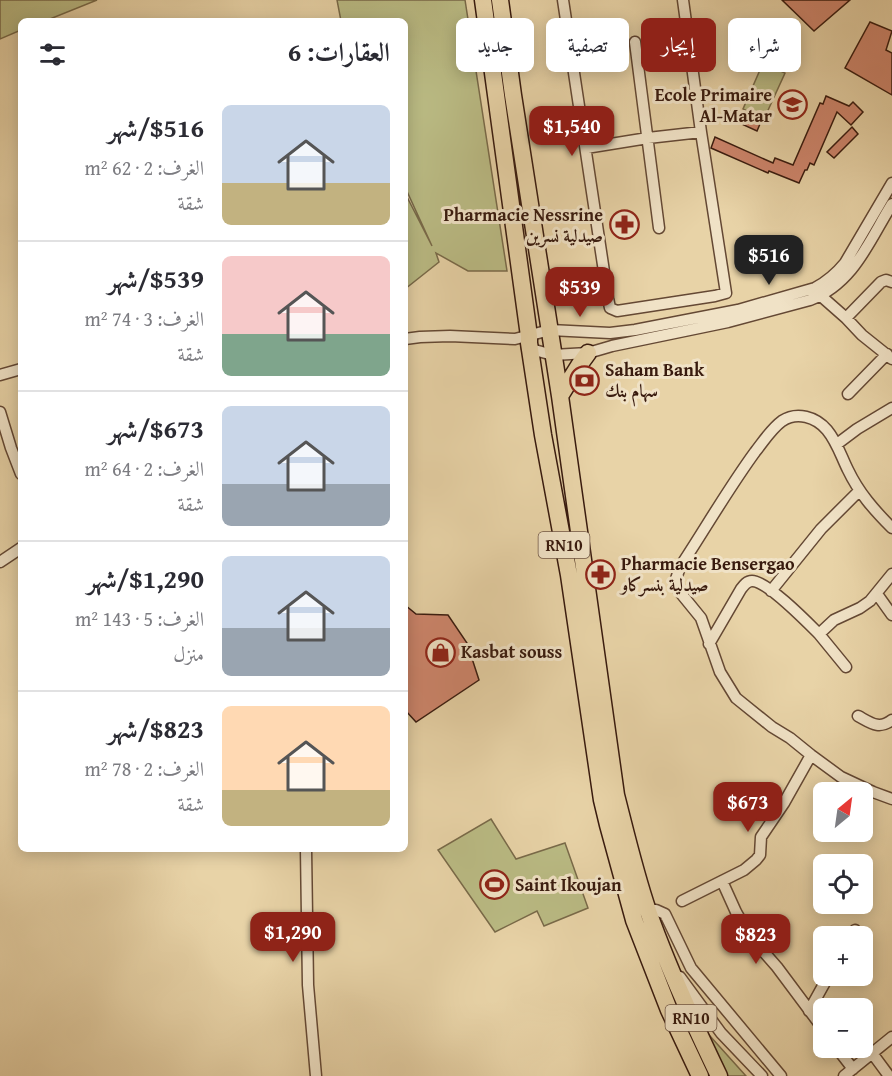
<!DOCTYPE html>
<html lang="ar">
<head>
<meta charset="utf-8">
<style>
  body { margin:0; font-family:"Gentium Book Plus",Amiri,serif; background:#f2f2f3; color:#2b2b33; direction:rtl; height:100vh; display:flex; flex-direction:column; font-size:22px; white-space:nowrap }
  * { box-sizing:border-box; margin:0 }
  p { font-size:20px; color:#7c7c81 }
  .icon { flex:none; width:33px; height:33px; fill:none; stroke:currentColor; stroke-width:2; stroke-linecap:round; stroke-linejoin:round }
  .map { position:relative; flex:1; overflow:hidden; direction:ltr }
  .sheet { position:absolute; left:18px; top:18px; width:390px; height:834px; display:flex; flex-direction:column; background:#fff; border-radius:9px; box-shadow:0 3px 15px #0003; direction:rtl }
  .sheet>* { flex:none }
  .hud { position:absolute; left:426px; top:18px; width:375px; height:54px; direction:rtl; display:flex; gap:12px }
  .needle { width:39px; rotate:29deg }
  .controls { position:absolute; left:813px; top:782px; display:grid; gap:12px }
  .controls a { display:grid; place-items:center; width:60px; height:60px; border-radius:9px; background:#fff; box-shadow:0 3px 15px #0003; font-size:30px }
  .price { position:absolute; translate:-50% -51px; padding:0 14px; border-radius:12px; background:#8f2418; color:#fff; font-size:20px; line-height:39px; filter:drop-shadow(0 2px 3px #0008) }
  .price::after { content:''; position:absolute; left:50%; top:36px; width:18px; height:14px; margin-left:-9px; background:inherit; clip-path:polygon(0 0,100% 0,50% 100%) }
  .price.current { background:#222; color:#fff }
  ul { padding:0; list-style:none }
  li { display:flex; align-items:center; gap:18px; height:150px; padding:0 18px }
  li+li { border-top:2px solid #e1e1e2 }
  li span { display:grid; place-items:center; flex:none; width:168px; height:120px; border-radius:9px; color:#555 }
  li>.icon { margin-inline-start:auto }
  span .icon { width:72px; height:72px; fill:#fffc; stroke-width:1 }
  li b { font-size:26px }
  h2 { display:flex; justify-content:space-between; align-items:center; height:72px; padding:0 18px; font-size:26px }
  .chip { padding:0 21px; border-radius:9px; background:#fff; box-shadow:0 3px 15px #0003; font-size:21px; line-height:54px }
  .chip.current { background:#8f2418; color:#fff }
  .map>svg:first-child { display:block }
  .green { fill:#babb84; stroke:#796a49; stroke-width:1.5 }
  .building { fill:#cf866d; stroke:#381a0e; stroke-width:1.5 }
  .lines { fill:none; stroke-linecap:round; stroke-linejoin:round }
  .street-casing { stroke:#644834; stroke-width:13 }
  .primary-casing { stroke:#381a0e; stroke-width:19 }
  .street { stroke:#f0e2c6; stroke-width:10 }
  .primary { stroke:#e8d3a7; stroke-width:16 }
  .labels { text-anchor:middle; stroke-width:6; stroke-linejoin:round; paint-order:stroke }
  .shield { fill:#f0e2c6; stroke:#6f5645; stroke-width:1.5 }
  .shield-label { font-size:16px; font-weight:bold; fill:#381a0e }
  .poi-label { font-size:18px; font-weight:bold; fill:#381a0e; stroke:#f0e2c6; text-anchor:start }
</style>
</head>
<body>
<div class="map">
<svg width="892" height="1076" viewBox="0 0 892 1076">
  <rect width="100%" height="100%" fill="#e8d3a7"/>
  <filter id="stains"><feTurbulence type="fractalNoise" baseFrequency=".00333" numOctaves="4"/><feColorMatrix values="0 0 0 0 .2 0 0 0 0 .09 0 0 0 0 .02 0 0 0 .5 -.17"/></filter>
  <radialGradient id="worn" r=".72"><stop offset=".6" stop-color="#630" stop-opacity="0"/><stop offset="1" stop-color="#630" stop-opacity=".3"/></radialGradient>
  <!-- green -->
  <path class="green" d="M 0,0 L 97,0 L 45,21 L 21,21 L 21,30 L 0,39 Z
    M 337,0 L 465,0 L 507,271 L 468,271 L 436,253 L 439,262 L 405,289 L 405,193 L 432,246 L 405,187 L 405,21 L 341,21 Z
    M 763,63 L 785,73 L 764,119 L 743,109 Z
    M 491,819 L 516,859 L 565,843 L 588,908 L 544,926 L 537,911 L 495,932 L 438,850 Z
    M 701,1026 L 746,1076 L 725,1076 Z"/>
  <!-- building -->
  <path class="building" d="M 782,0 L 850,0 L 814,31 Z
    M 870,22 L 892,31 L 886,50 L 892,53 L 892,95 L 845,68 Z
    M 788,40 L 800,52 L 793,59 L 781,47 Z
    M 826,96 L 849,106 L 853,102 L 863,112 L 851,125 L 837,112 L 814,165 L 810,163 L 807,170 L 805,170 L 799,183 L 769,171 L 768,173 L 711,148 L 715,137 L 773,163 L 775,158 L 793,165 L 820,103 L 823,104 Z
    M 727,110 L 760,124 L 757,131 L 724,116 Z
    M 852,127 L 858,134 L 834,158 L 827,152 Z
    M 405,605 L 416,614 L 448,615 L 467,643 L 479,680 L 416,722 L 405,710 Z"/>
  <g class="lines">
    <defs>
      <path id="street" d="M 563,0 L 608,298 L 610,308 L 617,311 L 715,296 L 726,293 L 701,132 L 683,0
        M 635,42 L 659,228
        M 586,148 L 648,138 L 701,132
        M 821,296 L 846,318 L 862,335 L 892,359
        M 846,318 L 881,282 L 886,280 L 892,282
        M 405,339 L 420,337 L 450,336 L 515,339 L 550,330 L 610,333 L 635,330 L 738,310 L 815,288 C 828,281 836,274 845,263 L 892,183
        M 527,348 L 553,355 L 588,353 L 612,346 L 728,322 L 810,300 C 854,283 869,241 892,204
        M 0,375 L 21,369
        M 848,394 L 887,354
        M 0,412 L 11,448 L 21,474
        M 837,444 L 857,429 L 892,408
        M 892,528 C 874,510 859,493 848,470 C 841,456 837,442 827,430 C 816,417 797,411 782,421 C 771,429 763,442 755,452 C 728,489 705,529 680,567 L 675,582 L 679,591 L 701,618 L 720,672 L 736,698 L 772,727 L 790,738 L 811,755 L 841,777 L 873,792 L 892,799
        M 0,562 L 21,548
        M 771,591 L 821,529 L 859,491
        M 877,594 L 892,615
        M 709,644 L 741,589 C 744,585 747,581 752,581 C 767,581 808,623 819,634
        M 846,667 L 819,634 L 834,620 L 860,608 L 870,601 L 892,574
        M 858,716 C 871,723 879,730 892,720
        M 306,849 L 308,985 L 316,1076
        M 722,881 L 736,912 L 749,935 L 777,967 L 824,1030
        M 682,901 L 744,870 L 756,860 L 760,855 L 761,837 L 784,803 L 811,755
        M 648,910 L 656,910 L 665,914 L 691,968 L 781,1076
        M 851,936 L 855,930
        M 680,977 L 721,1033 L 762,1076
        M 809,1011 L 829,975
        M 836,1047 L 853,1069
        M 872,1053 L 889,1076
        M 844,1076 L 892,1037"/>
      <path id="primary" d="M 483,0 L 529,336 L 529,343 L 543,435 L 569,575 L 602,800 L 608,825 L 634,920 L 669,1010 L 700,1076
        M 500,0 L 513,95 L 560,396 L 616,795 C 626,834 635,873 648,911 C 668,968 693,1022 719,1076
        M 560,396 L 580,364 L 588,353"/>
    </defs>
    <!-- street casing -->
    <use href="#street" class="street-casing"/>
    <!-- primary casing -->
    <use href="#primary" class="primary-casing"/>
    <!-- street -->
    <use href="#street" class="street"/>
    <!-- primary -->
    <use href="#primary" class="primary"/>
  </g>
  <!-- icons -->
  <defs>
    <symbol id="school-ring" viewBox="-11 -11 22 22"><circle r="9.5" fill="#f0e2c6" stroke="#8f2418" stroke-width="1.5"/><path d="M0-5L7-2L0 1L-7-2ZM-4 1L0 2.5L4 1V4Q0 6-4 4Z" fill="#8f2418"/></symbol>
    <symbol id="pharmacy-ring" viewBox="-11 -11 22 22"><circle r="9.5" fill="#f0e2c6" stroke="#8f2418" stroke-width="1.5"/><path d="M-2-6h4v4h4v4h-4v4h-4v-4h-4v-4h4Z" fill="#8f2418"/></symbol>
    <symbol id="bank-ring" viewBox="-11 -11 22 22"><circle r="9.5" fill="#f0e2c6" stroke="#8f2418" stroke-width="1.5"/><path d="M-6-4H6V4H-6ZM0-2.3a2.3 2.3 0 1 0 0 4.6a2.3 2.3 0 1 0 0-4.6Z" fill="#8f2418"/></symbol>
    <symbol id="shop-ring" viewBox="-11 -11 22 22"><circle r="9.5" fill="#f0e2c6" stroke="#8f2418" stroke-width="1.5"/><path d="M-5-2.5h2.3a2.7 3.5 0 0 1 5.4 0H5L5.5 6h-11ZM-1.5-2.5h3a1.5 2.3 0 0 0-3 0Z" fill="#8f2418"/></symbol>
    <symbol id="stadium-ring" viewBox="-11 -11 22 22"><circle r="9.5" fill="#f0e2c6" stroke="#8f2418" stroke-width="1.5"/><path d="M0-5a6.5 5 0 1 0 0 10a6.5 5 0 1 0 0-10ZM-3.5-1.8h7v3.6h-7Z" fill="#8f2418"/></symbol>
  </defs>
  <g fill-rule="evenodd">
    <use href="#school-ring" x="776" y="88" width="33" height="33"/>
    <use href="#pharmacy-ring" x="608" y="208" width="33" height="33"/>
    <use href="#bank-ring" x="568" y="364" width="33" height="33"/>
    <use href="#pharmacy-ring" x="584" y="558" width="33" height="33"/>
    <use href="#shop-ring" x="424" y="636" width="33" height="33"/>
    <use href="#stadium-ring" x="478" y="868" width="33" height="33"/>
  </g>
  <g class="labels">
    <!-- shield labels -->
    <g class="shield">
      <rect x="538.5" y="532" width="51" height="26" rx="4.5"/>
      <rect x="665.5" y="1005" width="51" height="26" rx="4.5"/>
    </g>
    <g class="shield-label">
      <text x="564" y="551">RN10</text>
      <text x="691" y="1024">RN10</text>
    </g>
    <!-- poi labels -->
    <g class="poi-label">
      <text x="772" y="101" text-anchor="end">Ecole Primaire<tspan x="772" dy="21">Al-Matar</tspan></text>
      <text x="603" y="221" text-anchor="end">Pharmacie Nessrine<tspan x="603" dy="21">صيدلية نسرين</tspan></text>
      <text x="605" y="376">Saham Bank<tspan x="605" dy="21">سهام بنك</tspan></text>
      <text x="621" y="570">Pharmacie Bensergao<tspan x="621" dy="21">صيدلية بنسركاو</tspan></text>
      <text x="461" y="658">Kasbat souss</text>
      <text x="515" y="891">Saint Ikoujan</text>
    </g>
  </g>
  <rect width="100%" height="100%" filter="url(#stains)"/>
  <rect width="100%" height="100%" fill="url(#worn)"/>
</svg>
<div class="controls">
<a><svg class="needle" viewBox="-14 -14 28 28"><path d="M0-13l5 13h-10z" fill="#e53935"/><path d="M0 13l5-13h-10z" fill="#7c7c81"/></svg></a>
<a><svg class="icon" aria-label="locate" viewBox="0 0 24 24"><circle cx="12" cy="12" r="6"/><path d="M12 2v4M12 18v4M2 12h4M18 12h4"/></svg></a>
<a>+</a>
<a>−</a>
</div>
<b class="price" style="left:572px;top:157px">$1,540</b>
<b class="price current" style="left:769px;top:286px">$516</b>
<b class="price" style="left:580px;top:318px">$539</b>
<b class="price" style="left:748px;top:833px">$673</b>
<b class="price" style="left:293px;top:963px">$1,290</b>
<b class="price" style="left:756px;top:965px">$823</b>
<div class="hud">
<a class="chip">شراء</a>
<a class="chip current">إيجار</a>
<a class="chip">تصفية</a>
<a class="chip">جديد</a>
</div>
<section class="sheet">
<h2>العقارات: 6<svg class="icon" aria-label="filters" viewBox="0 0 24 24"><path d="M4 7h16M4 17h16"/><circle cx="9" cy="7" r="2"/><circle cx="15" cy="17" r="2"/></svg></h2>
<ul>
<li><span style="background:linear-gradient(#c9d6e8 65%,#c2b280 0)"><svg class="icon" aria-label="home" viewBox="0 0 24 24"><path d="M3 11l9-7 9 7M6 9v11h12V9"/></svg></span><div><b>$516/شهر</b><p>الغرف: 2 · 62 m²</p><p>شقة</p></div></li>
<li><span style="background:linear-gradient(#f6c9c9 65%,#7fa58c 0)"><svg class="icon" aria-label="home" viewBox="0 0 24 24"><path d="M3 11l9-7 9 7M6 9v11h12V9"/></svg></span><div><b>$539/شهر</b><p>الغرف: 3 · 74 m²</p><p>شقة</p></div></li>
<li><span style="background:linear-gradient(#c9d6e8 65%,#9aa5b1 0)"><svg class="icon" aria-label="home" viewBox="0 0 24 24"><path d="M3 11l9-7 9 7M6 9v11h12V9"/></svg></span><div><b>$673/شهر</b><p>الغرف: 2 · 64 m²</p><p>شقة</p></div></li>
<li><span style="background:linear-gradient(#c9d6e8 60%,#9aa5b1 0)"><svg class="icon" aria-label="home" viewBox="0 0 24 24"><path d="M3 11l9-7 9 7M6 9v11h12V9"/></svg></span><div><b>$1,290/شهر</b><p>الغرف: 5 · 143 m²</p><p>منزل</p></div></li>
<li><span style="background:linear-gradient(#ffd9b3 70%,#c2b280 0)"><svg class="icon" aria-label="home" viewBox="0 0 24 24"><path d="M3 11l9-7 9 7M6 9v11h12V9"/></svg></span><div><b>$823/شهر</b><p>الغرف: 2 · 78 m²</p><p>شقة</p></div></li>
</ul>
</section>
</div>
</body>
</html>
